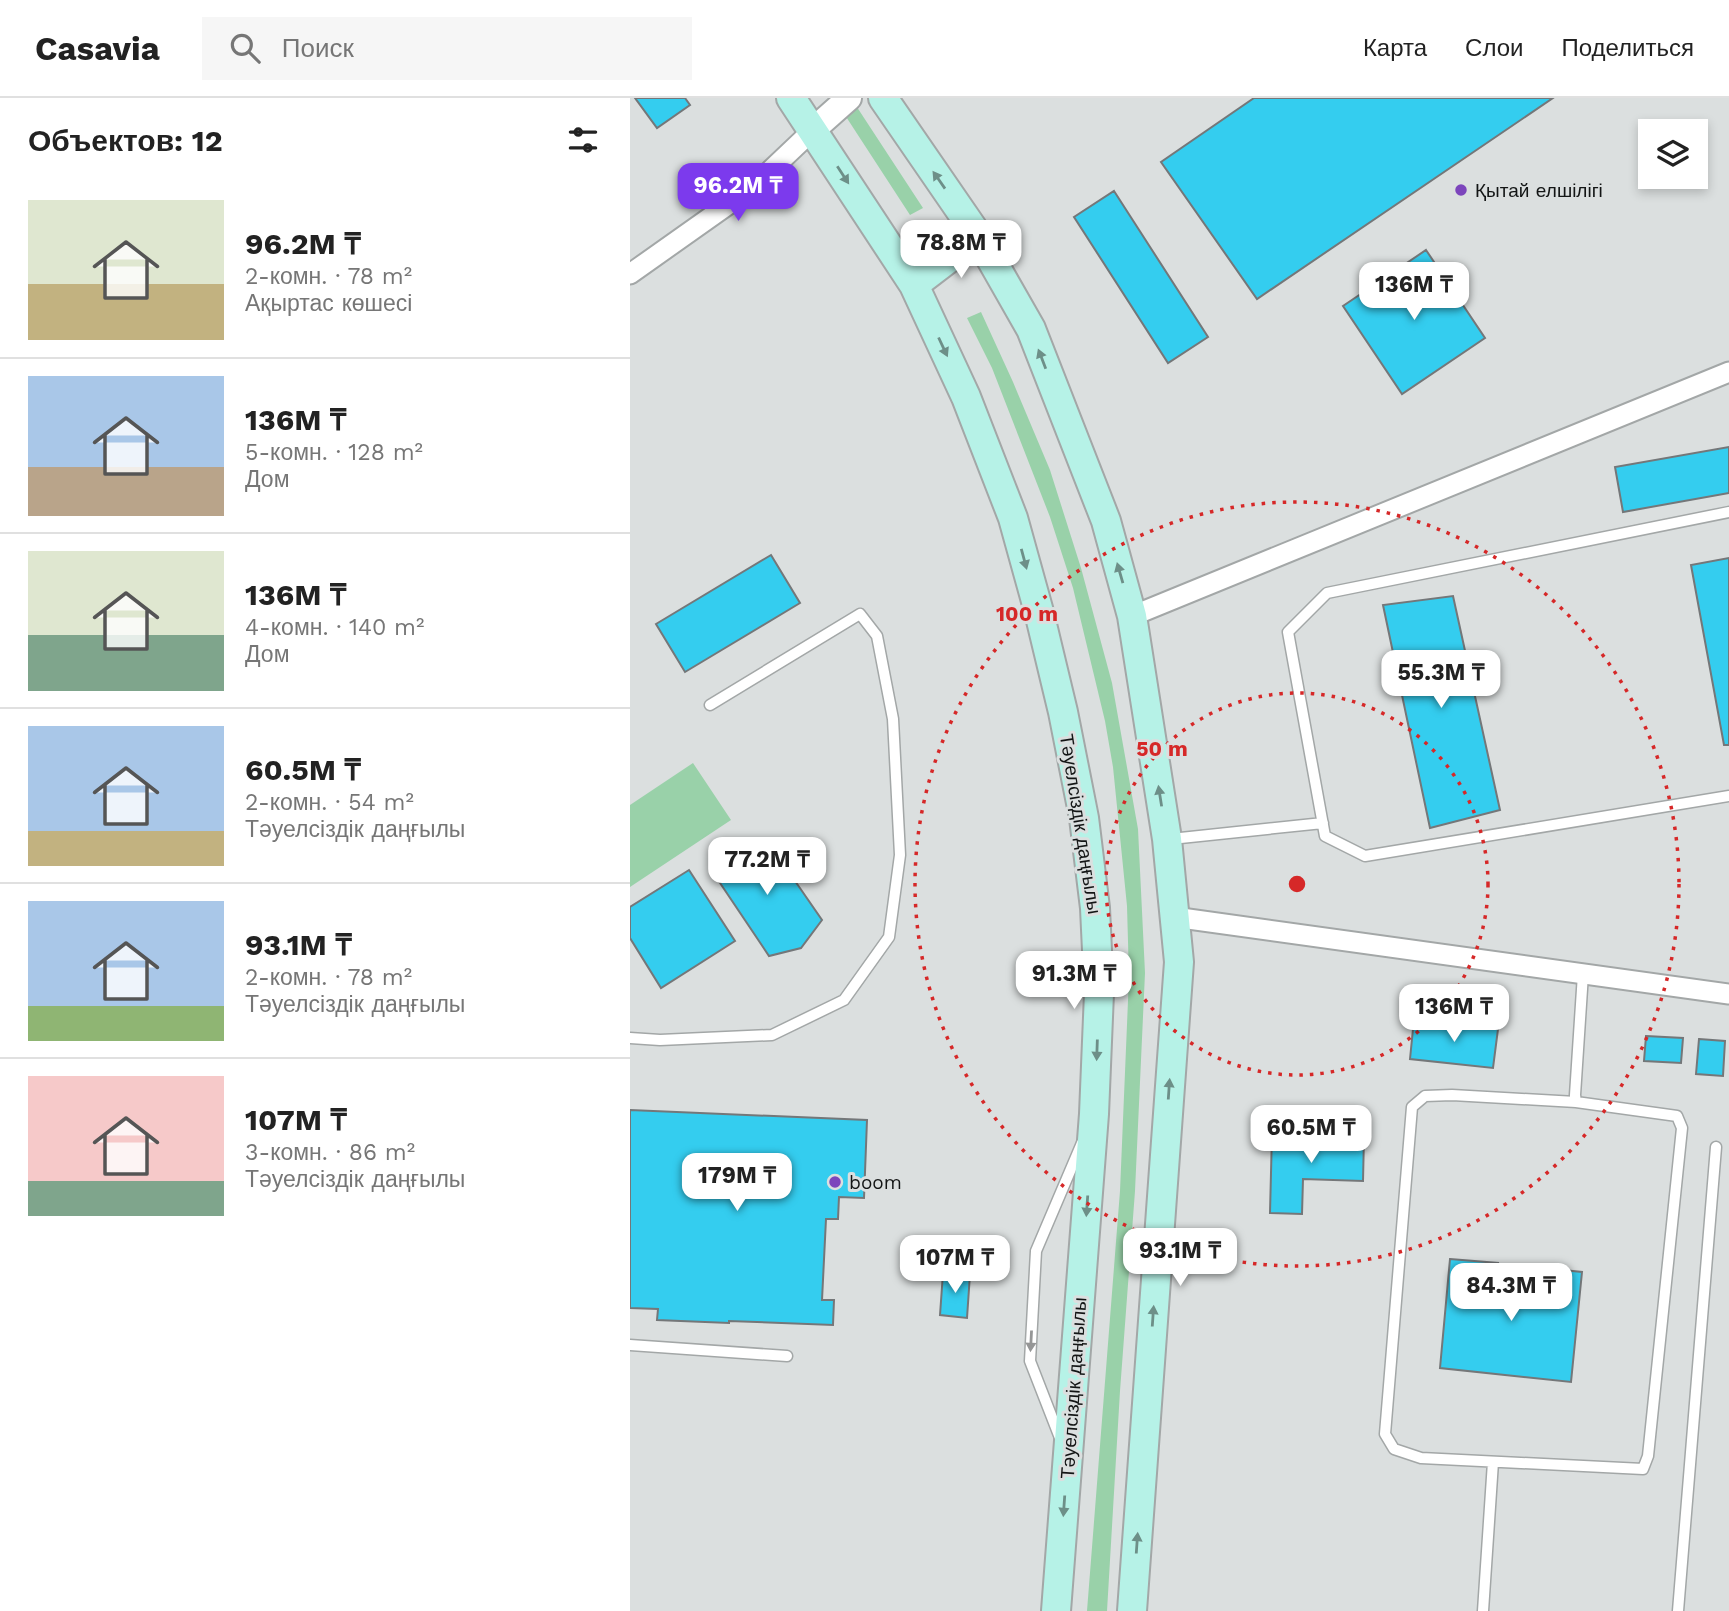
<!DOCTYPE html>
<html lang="ru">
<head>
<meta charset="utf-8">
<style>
  body { margin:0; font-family:"Work Sans",sans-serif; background:#f6f6f6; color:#222; height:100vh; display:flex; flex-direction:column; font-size:26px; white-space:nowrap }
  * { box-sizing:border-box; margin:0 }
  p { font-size:23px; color:#767676 }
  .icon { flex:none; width:38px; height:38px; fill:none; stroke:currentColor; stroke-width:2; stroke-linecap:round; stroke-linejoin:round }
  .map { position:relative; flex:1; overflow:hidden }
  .side { display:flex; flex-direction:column; background:#fff; width:630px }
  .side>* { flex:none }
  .tools { position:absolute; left:1008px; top:21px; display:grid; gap:14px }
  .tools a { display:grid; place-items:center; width:70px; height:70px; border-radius:0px; background:#fff; box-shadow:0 4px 10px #0003; font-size:35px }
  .price { position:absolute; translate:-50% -60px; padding:0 16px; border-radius:14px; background:#fff; color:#222; font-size:23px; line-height:46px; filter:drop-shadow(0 2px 4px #0008) }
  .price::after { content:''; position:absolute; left:50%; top:42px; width:21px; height:16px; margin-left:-10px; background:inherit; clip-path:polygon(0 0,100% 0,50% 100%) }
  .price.active { background:#7c3aed; color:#fff }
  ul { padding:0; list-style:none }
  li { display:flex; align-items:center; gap:21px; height:175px; padding:0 28px }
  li+li { border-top:2px solid #e0e0e0 }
  li span { display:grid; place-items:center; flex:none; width:196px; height:140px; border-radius:0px; color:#555 }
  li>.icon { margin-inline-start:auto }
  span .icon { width:84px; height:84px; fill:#fffc; stroke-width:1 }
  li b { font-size:30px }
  h2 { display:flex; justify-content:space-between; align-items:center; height:84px; padding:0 28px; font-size:30px }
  header { display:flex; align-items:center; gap:42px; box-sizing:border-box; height:98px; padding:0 35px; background:#fff; border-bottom:2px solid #e0e0e0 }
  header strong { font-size:33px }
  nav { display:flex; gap:38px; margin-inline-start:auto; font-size:24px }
  .search { width:490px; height:63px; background:#f6f6f6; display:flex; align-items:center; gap:18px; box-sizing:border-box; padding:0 24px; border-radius:0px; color:#767676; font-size:26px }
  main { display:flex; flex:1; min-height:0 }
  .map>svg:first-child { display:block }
  .green { fill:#99d1a9 }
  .building { fill:#34cdef; stroke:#747779; stroke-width:2 }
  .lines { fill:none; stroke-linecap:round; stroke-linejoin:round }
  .service-casing { stroke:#a3a7a7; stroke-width:13 }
  .minor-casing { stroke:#a3a7a7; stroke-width:23 }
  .tertiary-casing { stroke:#a3a7a7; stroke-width:28 }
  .secondary-casing { stroke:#a3a7a7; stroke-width:32 }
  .service { stroke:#fff; stroke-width:10 }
  .minor { stroke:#fff; stroke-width:19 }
  .tertiary { stroke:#fff; stroke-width:24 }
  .secondary { stroke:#b6f2e7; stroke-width:28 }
  .oneway { fill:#6d8f88 }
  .oneway2 { fill:#959696 }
  .ring { fill:none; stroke:#d62828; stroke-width:3.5; stroke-dasharray:3.5 7 }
  .poi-dot { fill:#7c45bc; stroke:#dbdfdf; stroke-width:2.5 }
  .labels { text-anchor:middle; stroke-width:6; stroke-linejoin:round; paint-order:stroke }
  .poi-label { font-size:19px; fill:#131515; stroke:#dbdfdf; text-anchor:start }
  .street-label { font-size:19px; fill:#131515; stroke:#dbdfdf }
  .centre { fill:#d62828; stroke:#dbdfdf; stroke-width:3.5 }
  .ring-label { font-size:21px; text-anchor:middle; font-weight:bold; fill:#d62828; stroke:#dbdfdf; stroke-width:6; stroke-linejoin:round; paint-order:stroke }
</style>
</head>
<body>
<header>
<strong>Casavia</strong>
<div class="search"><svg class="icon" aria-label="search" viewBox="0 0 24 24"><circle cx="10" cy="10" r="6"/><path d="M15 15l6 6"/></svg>Поиск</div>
<nav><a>Карта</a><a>Слои</a><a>Поделиться</a></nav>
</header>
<main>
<section class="side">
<h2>Объектов: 12<svg class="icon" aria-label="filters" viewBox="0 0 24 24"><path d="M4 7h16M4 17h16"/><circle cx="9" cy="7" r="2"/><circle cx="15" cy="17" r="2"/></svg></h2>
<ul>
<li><span style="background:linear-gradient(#dfe7d0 60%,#c2b280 0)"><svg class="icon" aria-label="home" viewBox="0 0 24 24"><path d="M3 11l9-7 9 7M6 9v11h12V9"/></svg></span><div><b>96.2M ₸</b><p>2-комн. · 78 m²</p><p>Ақыртас көшесі</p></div></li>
<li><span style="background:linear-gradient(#a9c7e8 65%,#b9a48a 0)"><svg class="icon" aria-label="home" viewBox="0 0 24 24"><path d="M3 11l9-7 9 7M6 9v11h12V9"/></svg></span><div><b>136M ₸</b><p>5-комн. · 128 m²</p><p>Дом</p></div></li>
<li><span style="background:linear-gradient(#dfe7d0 60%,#7fa58c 0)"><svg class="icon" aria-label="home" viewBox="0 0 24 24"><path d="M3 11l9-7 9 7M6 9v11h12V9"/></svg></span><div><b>136M ₸</b><p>4-комн. · 140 m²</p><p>Дом</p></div></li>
<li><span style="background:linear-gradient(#a9c7e8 75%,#c2b280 0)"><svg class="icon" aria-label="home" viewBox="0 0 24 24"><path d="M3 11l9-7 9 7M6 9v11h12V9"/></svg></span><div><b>60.5M ₸</b><p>2-комн. · 54 m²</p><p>Тәуелсіздік даңғылы</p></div></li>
<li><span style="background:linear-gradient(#a9c7e8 75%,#8fb573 0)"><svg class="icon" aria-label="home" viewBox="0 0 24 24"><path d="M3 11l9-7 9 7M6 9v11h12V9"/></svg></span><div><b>93.1M ₸</b><p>2-комн. · 78 m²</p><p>Тәуелсіздік даңғылы</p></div></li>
<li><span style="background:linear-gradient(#f6c9c9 75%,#7fa58c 0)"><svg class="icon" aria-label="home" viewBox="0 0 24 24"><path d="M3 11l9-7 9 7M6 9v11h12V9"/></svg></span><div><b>107M ₸</b><p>3-комн. · 86 m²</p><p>Тәуелсіздік даңғылы</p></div></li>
</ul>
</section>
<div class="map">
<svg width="1099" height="1513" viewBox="0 0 1099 1513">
  <rect width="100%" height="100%" fill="#dbdfdf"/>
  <!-- green -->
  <path class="green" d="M 221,0 L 293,110 L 280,117 L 211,11 Z
    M 351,214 L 383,284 L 420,372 L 451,470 L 482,585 L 508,731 L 515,875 L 505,1093 L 490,1293 L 477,1513 L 457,1513 L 490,1093 L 499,879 L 497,808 L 483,669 L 475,623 L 443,490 L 420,419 L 362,270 L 337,220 Z
    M 63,665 L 101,722 L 0,789 L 0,707 Z"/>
  <!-- building -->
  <path class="building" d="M 5,0 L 55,0 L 60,7 L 27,30 Z
    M 624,0 L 923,0 L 627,201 L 531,64 Z
    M 484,93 L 578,239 L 538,265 L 444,119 Z
    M 796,152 L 855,240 L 772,296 L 713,208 Z
    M 1099,349 L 1099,395 L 993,414 L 985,369 Z
    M 141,457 L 170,505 L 55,574 L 26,526 Z
    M 1099,460 L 1099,647 L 1094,647 L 1061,467 Z
    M 823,498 L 870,712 L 800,730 L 753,507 Z
    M 136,741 L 192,822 L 171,850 L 139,858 L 84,776 L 105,744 Z
    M 59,772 L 105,843 L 31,890 L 0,840 L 0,809 Z
    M 784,921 L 868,931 L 863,970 L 780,961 Z
    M 1016,938 L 1053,940 L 1051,965 L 1014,963 Z
    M 1069,941 L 1095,943 L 1093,978 L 1066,976 Z
    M 0,1012 L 237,1022 L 234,1100 L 209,1099 L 208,1121 L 196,1121 L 192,1202 L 204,1202 L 203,1227 L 99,1223 L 99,1225 L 27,1222 L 28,1211 L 0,1210 Z
    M 642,1035 L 734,1038 L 733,1083 L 673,1081 L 672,1116 L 640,1115 Z
    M 820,1161 L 868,1165 L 864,1187 L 900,1191 L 903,1169 L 952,1174 L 941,1284 L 810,1270 Z
    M 313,1175 L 340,1176 L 337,1220 L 310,1217 Z"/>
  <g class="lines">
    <defs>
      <path id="service" d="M 1099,414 L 697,495 L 658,534 L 695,738 L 735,758 L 1099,698
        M 541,741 L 693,725
        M 0,940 L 30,942 L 142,937 L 214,902 L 259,839 L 270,757 L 263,621 L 247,538 L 230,516 L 80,607
        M 946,1004 L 822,997 L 795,998 L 782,1009 L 755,1336 L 764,1351 L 791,1360 L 1013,1371 L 1018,1358 L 1052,1030 L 1047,1018 L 946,1004 L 945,997 L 953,876
        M 0,1247 L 157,1258
        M 430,1340 L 400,1263 L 406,1153 L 452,1045
        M 853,1513 L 863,1364
        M 1048,1513 L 1086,1049"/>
      <path id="minor" d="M 0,176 L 123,89 L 183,32
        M 502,518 L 1099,274
        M 544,819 L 1099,896"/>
      <path id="tertiary" d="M 183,32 L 219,0"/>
      <path id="secondary" d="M 161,0 L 284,187 L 336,299 L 383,420 L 409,514 L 433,614 L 454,720 L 465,810 L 469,895 L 464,1016 L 426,1513
        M 253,0 L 348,138 L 401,231 L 476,423 L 502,518 L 537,741 L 549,864 L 502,1513
        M 284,187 L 348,138"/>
    </defs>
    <!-- service casing -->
    <use href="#service" class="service-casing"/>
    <!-- minor casing -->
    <use href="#minor" class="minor-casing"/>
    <!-- tertiary casing -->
    <use href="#tertiary" class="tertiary-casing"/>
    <!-- secondary casing -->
    <use href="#secondary" class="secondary-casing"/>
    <!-- service -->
    <use href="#service" class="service"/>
    <!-- minor -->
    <use href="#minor" class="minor"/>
    <!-- tertiary -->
    <use href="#tertiary" class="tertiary"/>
    <!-- secondary -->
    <use href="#secondary" class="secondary"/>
  </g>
  <!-- one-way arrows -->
  <defs><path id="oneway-solid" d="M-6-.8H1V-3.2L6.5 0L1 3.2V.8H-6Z" transform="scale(1.75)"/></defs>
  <g class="oneway">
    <use href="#oneway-solid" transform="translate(213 77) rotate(57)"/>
    <use href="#oneway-solid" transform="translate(309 82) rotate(-125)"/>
    <use href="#oneway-solid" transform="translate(313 249) rotate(65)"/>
    <use href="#oneway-solid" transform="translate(412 261) rotate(-111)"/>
    <use href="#oneway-solid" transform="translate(394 461) rotate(75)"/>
    <use href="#oneway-solid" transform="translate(490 475) rotate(-106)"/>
    <use href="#oneway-solid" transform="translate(530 698) rotate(-99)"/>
    <use href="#oneway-solid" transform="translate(467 952) rotate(92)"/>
    <use href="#oneway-solid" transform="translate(539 991) rotate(-86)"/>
    <use href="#oneway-solid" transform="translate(457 1108) rotate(94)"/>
    <use href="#oneway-solid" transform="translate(523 1218) rotate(-86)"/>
    <use href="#oneway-solid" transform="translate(434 1408) rotate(94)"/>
    <use href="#oneway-solid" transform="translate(507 1445) rotate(-86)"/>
  </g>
  <use class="oneway2" href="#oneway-solid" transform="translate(401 1243) rotate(93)"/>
  <!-- distance rings -->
  <g class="ring">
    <circle cx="667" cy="786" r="191"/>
    <circle cx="667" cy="786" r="382"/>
  </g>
  <!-- markers -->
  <g class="poi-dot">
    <circle cx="831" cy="92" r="7"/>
    <circle cx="205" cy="1084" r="7"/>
  </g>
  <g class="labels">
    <!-- poi labels -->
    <g class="poi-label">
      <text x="845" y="99">Қытай елшілігі</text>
      <text x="219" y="1091">boom</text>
    </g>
    <!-- street labels -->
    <g class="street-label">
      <text transform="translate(451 726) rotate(81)" y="7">Тәуелсіздік даңғылы</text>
      <text transform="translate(443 1290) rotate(-86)" y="7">Тәуелсіздік даңғылы</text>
    </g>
  </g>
  <circle cx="667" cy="786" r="10" class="centre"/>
  <g class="ring-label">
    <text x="397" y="523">100 m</text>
    <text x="532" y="658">50 m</text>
  </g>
</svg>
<div class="tools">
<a><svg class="icon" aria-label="layers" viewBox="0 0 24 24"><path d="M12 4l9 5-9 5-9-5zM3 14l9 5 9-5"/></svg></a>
</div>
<b class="price active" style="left:108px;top:125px">96.2M ₸</b>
<b class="price" style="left:331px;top:182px">78.8M ₸</b>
<b class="price" style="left:784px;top:224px">136M ₸</b>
<b class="price" style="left:811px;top:612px">55.3M ₸</b>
<b class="price" style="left:137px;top:799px">77.2M ₸</b>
<b class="price" style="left:444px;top:913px">91.3M ₸</b>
<b class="price" style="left:824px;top:946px">136M ₸</b>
<b class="price" style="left:681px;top:1067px">60.5M ₸</b>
<b class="price" style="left:107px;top:1115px">179M ₸</b>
<b class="price" style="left:550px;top:1190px">93.1M ₸</b>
<b class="price" style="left:325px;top:1197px">107M ₸</b>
<b class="price" style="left:881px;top:1225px">84.3M ₸</b>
</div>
</main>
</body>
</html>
